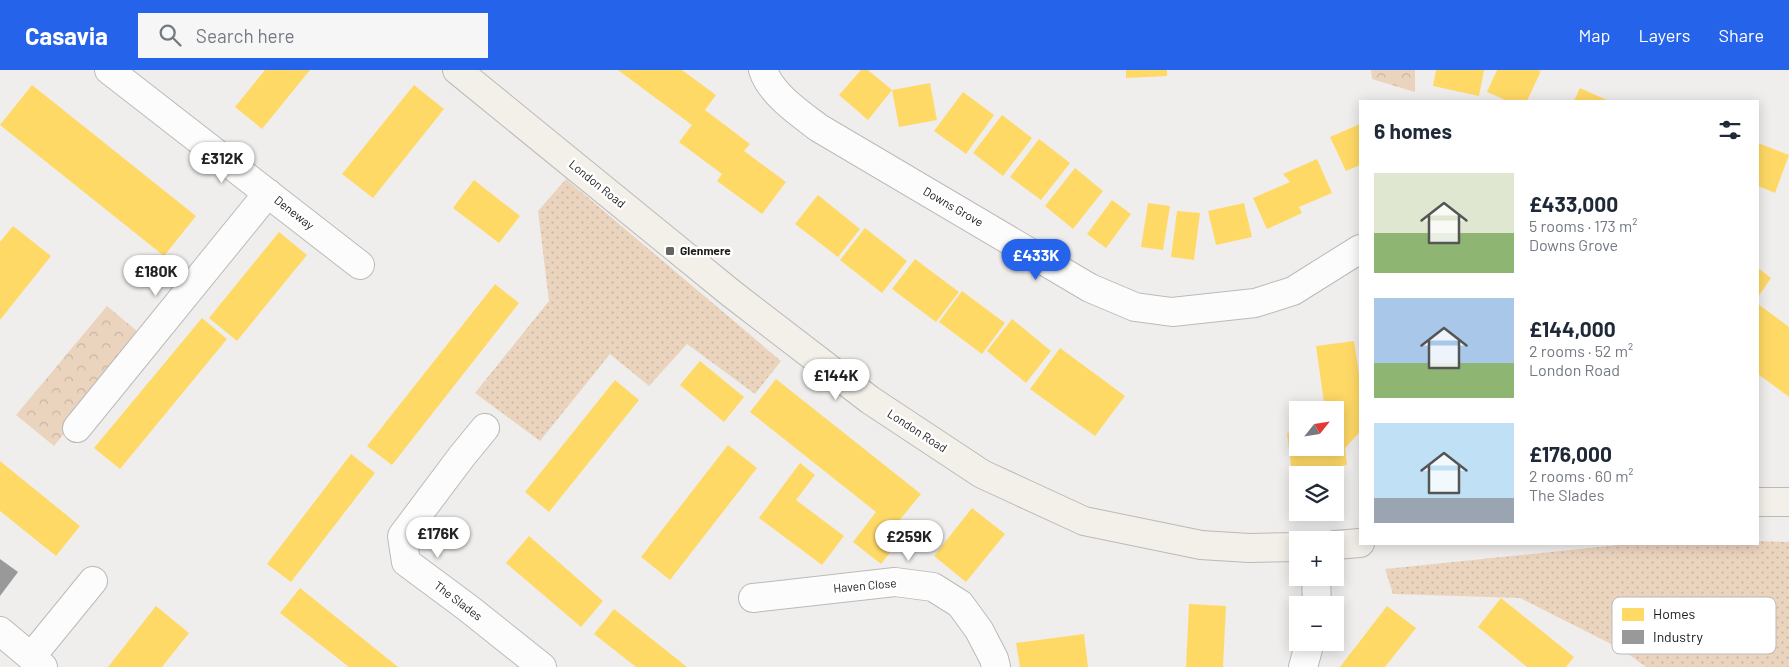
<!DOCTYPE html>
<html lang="en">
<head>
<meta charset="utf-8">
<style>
  body { margin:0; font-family:Barlow,sans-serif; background:#f6f6f7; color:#1f2937; height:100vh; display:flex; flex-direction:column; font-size:19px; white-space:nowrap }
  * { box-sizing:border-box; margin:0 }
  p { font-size:16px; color:#747a83 }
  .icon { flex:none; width:28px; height:28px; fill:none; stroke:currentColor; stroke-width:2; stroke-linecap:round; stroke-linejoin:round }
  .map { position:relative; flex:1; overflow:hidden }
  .drawer { position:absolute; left:1359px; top:30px; width:400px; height:445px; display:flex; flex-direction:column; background:#fff; border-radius:0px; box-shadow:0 2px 12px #0003 }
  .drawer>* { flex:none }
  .needle { width:32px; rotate:60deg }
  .tools { position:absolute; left:1289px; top:331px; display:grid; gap:10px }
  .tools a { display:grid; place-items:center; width:55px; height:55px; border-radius:0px; background:#fff; box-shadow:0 2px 12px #0003; font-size:25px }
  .price { position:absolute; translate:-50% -42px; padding:0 11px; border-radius:18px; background:#fff; color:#222; font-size:16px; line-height:32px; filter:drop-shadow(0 1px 2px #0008) }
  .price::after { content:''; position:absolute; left:50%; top:30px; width:15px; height:11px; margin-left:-8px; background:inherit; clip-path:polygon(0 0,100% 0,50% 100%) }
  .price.active { background:#2563eb; color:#fff }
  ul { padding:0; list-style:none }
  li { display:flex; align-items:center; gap:15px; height:125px; padding:0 15px }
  li span { display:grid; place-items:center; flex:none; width:140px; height:100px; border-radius:0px; color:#555 }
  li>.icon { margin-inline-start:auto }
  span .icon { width:60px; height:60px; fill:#fffc; stroke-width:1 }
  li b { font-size:21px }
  h2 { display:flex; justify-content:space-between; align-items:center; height:60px; padding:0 15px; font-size:21px }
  header { display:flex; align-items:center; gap:30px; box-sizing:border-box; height:70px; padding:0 25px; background:#2563eb; color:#fff }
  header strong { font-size:24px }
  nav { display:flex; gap:28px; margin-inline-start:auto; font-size:18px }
  .search { width:350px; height:45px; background:#f6f6f7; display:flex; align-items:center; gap:12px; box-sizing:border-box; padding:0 18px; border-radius:0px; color:#747a83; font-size:19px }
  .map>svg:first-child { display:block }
  .grass { fill:url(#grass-dots) }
  .park { fill:url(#park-crowns) }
  .homes { fill:#ffd966 }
  .industry { fill:#999 }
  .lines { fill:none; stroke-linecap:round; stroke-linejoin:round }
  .minor-casing { stroke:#bbbab9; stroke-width:30 }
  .secondary-casing { stroke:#bbbab9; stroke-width:30 }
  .minor { stroke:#fdfcfc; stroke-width:28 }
  .secondary { stroke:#f3efe9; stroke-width:28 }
  .poi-dot { fill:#666463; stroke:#fff; stroke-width:2 }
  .labels { text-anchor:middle; stroke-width:5; stroke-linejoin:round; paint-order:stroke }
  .street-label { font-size:12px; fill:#1b1a19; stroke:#fff }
  .poi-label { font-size:12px; font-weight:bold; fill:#1b1a19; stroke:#fff; text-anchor:start }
  .key { fill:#fff; stroke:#bbbaba; stroke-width:1 }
  .key-label { font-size:14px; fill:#1b1a19 }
</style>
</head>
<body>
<header>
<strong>Casavia</strong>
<div class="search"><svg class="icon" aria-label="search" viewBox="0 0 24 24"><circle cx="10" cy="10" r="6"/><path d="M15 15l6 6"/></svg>Search here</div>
<nav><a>Map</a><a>Layers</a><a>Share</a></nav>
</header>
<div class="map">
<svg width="1789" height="597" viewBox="0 0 1789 597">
  <defs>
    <pattern id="grass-dots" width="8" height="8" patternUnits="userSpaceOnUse" patternTransform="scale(1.25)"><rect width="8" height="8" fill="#ebd4be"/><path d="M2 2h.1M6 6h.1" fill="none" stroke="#c9b5a3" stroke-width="1.8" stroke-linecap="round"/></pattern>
    <pattern id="park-crowns" width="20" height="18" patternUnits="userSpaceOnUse" patternTransform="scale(1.25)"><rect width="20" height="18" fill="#ebd4be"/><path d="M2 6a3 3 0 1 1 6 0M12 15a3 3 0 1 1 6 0" fill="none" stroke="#c9b5a3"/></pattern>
  </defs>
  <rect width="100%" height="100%" fill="#f0eeec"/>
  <!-- grass -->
  <path class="grass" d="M 566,109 L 781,291 L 755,324 L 687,274 L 649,316 L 610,284 L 540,371 L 475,323 L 549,231 L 538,141 Z
    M 1758,471 L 1789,472 L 1789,597 L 1646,597 L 1621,579 L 1520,528 L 1393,524 L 1385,499 L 1628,474 L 1758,474 Z"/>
  <!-- park -->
  <path class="park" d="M 1371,0 L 1415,0 L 1415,22 L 1372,9 Z
    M 107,236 L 143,266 L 54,376 L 16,345 Z"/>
  <!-- homes -->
  <path class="homes" d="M 265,0 L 310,0 L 262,59 L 235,37 Z
    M 618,0 L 682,0 L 716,25 L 705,40 L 750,74 L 744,81 L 786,112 L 762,144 L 717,111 L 722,104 L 679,72 L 692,55 Z
    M 861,0 L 868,0 L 892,20 L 868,50 L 839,25 Z
    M 1126,0 L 1167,0 L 1167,6 L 1126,8 Z
    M 1436,0 L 1484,0 L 1479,26 L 1433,16 Z
    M 1497,0 L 1538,0 L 1541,1 L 1527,31 L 1508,31 L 1487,22 Z
    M 930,13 L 937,50 L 899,57 L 892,20 Z
    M 32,15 L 196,146 L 164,186 L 0,55 Z
    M 414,15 L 444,39 L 373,128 L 342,104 Z
    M 1580,18 L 1609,31 L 1574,31 Z
    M 963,22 L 994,45 L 966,84 L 934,61 Z
    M 1002,45 L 1032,68 L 1003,106 L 973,83 Z
    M 1360,54 L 1360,95 L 1346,101 L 1330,67 Z
    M 1039,69 L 1070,93 L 1041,130 L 1010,107 Z
    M 1758,73 L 1789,85 L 1775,123 L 1758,116 Z
    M 1317,89 L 1332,123 L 1299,137 L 1302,143 L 1267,159 L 1253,128 L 1290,112 L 1283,104 Z
    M 1075,98 L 1103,121 L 1073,159 L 1045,136 Z
    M 474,110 L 520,146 L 499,173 L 453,138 Z
    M 818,125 L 860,159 L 838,187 L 795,154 Z
    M 1112,130 L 1131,144 L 1106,178 L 1087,164 Z
    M 1148,133 L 1170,136 L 1163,180 L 1141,177 Z
    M 1244,133 L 1252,167 L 1216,175 L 1208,141 Z
    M 1177,141 L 1200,143 L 1194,190 L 1171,187 Z
    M 13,156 L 51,186 L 0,250 L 0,172 Z
    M 865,158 L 907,191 L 882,223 L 840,190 Z
    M 279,162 L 307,185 L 237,271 L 209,248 Z
    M 915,189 L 959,222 L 936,252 L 892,219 Z
    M 1758,198 L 1771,208 L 1758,227 Z
    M 495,214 L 519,233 L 392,395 L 367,376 Z
    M 962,221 L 1005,253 L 982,284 L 939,252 Z
    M 1758,234 L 1789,257 L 1789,327 L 1758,304 Z
    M 202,248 L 227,269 L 120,399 L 94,378 Z
    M 1012,249 L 1051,281 L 1026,313 L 987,281 Z
    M 1354,271 L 1360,311 L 1360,362 L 1345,378 L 1347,395 L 1292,403 L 1287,363 L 1298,362 L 1298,378 L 1335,378 L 1335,340 L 1325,340 L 1316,276 Z
    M 1060,278 L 1125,326 L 1095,366 L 1030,319 Z
    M 700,291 L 744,327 L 724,352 L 680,315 Z
    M 776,309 L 921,424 L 898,452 L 908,460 L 881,494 L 853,472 L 876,442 L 750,342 Z
    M 615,310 L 639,330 L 549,442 L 525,422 Z
    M 728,375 L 757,398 L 670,510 L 641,487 Z
    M 351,384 L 375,403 L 291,512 L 267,494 Z
    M 0,391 L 80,456 L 56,486 L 0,441 Z
    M 800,393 L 815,405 L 796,430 L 844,466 L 822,495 L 759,448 Z
    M 972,438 L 1005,464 L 966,512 L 934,486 Z
    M 529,466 L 603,531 L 581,557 L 506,493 Z
    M 300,518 L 398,597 L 349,597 L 280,543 Z
    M 1501,528 L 1574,587 L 1566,597 L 1527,597 L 1478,557 Z
    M 1189,534 L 1226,536 L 1223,597 L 1186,597 Z
    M 156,536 L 189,563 L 162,597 L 108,597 Z
    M 1387,536 L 1416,558 L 1385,597 L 1340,597 Z
    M 614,539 L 687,597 L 636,597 L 594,564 Z
    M 1084,564 L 1088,597 L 1020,597 L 1016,573 Z"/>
  <!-- industry -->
  <path class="industry" d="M 0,489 L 18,502 L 0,526 Z"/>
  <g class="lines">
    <defs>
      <path id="minor" d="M 109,0 L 360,195
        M 763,0 C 771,24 799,43 819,58 L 1090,218 L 1135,237 L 1172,242 L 1255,233 L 1293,221 L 1360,179
        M 77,358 L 268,123
        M 485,358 L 462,386 L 402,466 L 406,492 L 468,538 L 542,597
        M 1316,508 L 1317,535
        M 753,528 L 895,512 L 933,517 L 960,534 L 979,560 L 994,589 L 996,597
        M 0,561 L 43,597
        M 31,587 L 93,511
        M 1303,597 L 1310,572"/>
      <path id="secondary" d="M 457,0 L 732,224 L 870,330 L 982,404 L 1084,451 L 1201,475 L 1249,478 L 1298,477
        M 1758,432 L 1789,432
        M 1335,475 L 1360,473"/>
    </defs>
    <!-- minor casing -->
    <use href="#minor" class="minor-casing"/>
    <!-- secondary casing -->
    <use href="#secondary" class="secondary-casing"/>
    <!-- minor -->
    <use href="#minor" class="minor"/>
    <!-- secondary -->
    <use href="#secondary" class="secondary"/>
  </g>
  <!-- markers -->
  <rect class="poi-dot" x="665" y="176" width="10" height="10" rx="2.5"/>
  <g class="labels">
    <!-- street labels -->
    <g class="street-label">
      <text transform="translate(597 114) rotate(39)" y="4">London Road</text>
      <text transform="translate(953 137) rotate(30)" y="4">Downs Grove</text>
      <text transform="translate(294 143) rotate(38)" y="4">Deneway</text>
      <text transform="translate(917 361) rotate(33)" y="4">London Road</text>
      <text transform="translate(865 516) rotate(-5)" y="4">Haven Close</text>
      <text transform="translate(458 531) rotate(37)" y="4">The Slades</text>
    </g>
    <!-- poi labels -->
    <g class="poi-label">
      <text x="680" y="185">Glenmere</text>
    </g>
  </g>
  <!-- legend -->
  <rect x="1612" y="527" width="164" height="57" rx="8" class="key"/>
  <rect x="1622" y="538" width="22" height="13" fill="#ffd966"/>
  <rect x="1622" y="560" width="22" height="14" fill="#999"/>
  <g class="key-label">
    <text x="1653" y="549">Homes</text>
    <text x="1653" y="572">Industry</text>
  </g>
</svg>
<div class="tools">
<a><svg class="needle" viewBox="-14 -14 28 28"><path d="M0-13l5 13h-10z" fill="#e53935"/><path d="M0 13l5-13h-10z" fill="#747a83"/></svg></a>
<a><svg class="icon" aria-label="layers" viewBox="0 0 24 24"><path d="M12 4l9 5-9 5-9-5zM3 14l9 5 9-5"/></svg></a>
<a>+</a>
<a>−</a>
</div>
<b class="price" style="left:222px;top:114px">£312K</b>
<b class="price active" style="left:1036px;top:211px">£433K</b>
<b class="price" style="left:156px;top:227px">£180K</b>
<b class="price" style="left:836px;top:331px">£144K</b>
<b class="price" style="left:438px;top:489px">£176K</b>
<b class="price" style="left:909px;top:492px">£259K</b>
<section class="drawer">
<h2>6 homes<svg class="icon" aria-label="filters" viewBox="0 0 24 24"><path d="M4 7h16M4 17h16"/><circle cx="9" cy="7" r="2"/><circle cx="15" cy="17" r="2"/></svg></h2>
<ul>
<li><span style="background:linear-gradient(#dfe7d0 60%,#8fb573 0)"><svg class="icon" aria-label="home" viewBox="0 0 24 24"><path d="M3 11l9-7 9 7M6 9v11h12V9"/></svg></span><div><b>£433,000</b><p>5 rooms · 173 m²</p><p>Downs Grove</p></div></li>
<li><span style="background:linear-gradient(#a9c7e8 65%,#8fb573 0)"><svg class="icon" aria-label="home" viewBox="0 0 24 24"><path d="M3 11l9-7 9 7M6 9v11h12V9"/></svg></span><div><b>£144,000</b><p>2 rooms · 52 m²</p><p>London Road</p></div></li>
<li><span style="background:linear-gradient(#bfe0f5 75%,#9aa5b1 0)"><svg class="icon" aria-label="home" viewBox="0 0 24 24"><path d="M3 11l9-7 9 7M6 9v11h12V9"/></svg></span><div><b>£176,000</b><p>2 rooms · 60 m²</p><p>The Slades</p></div></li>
</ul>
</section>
</div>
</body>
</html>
